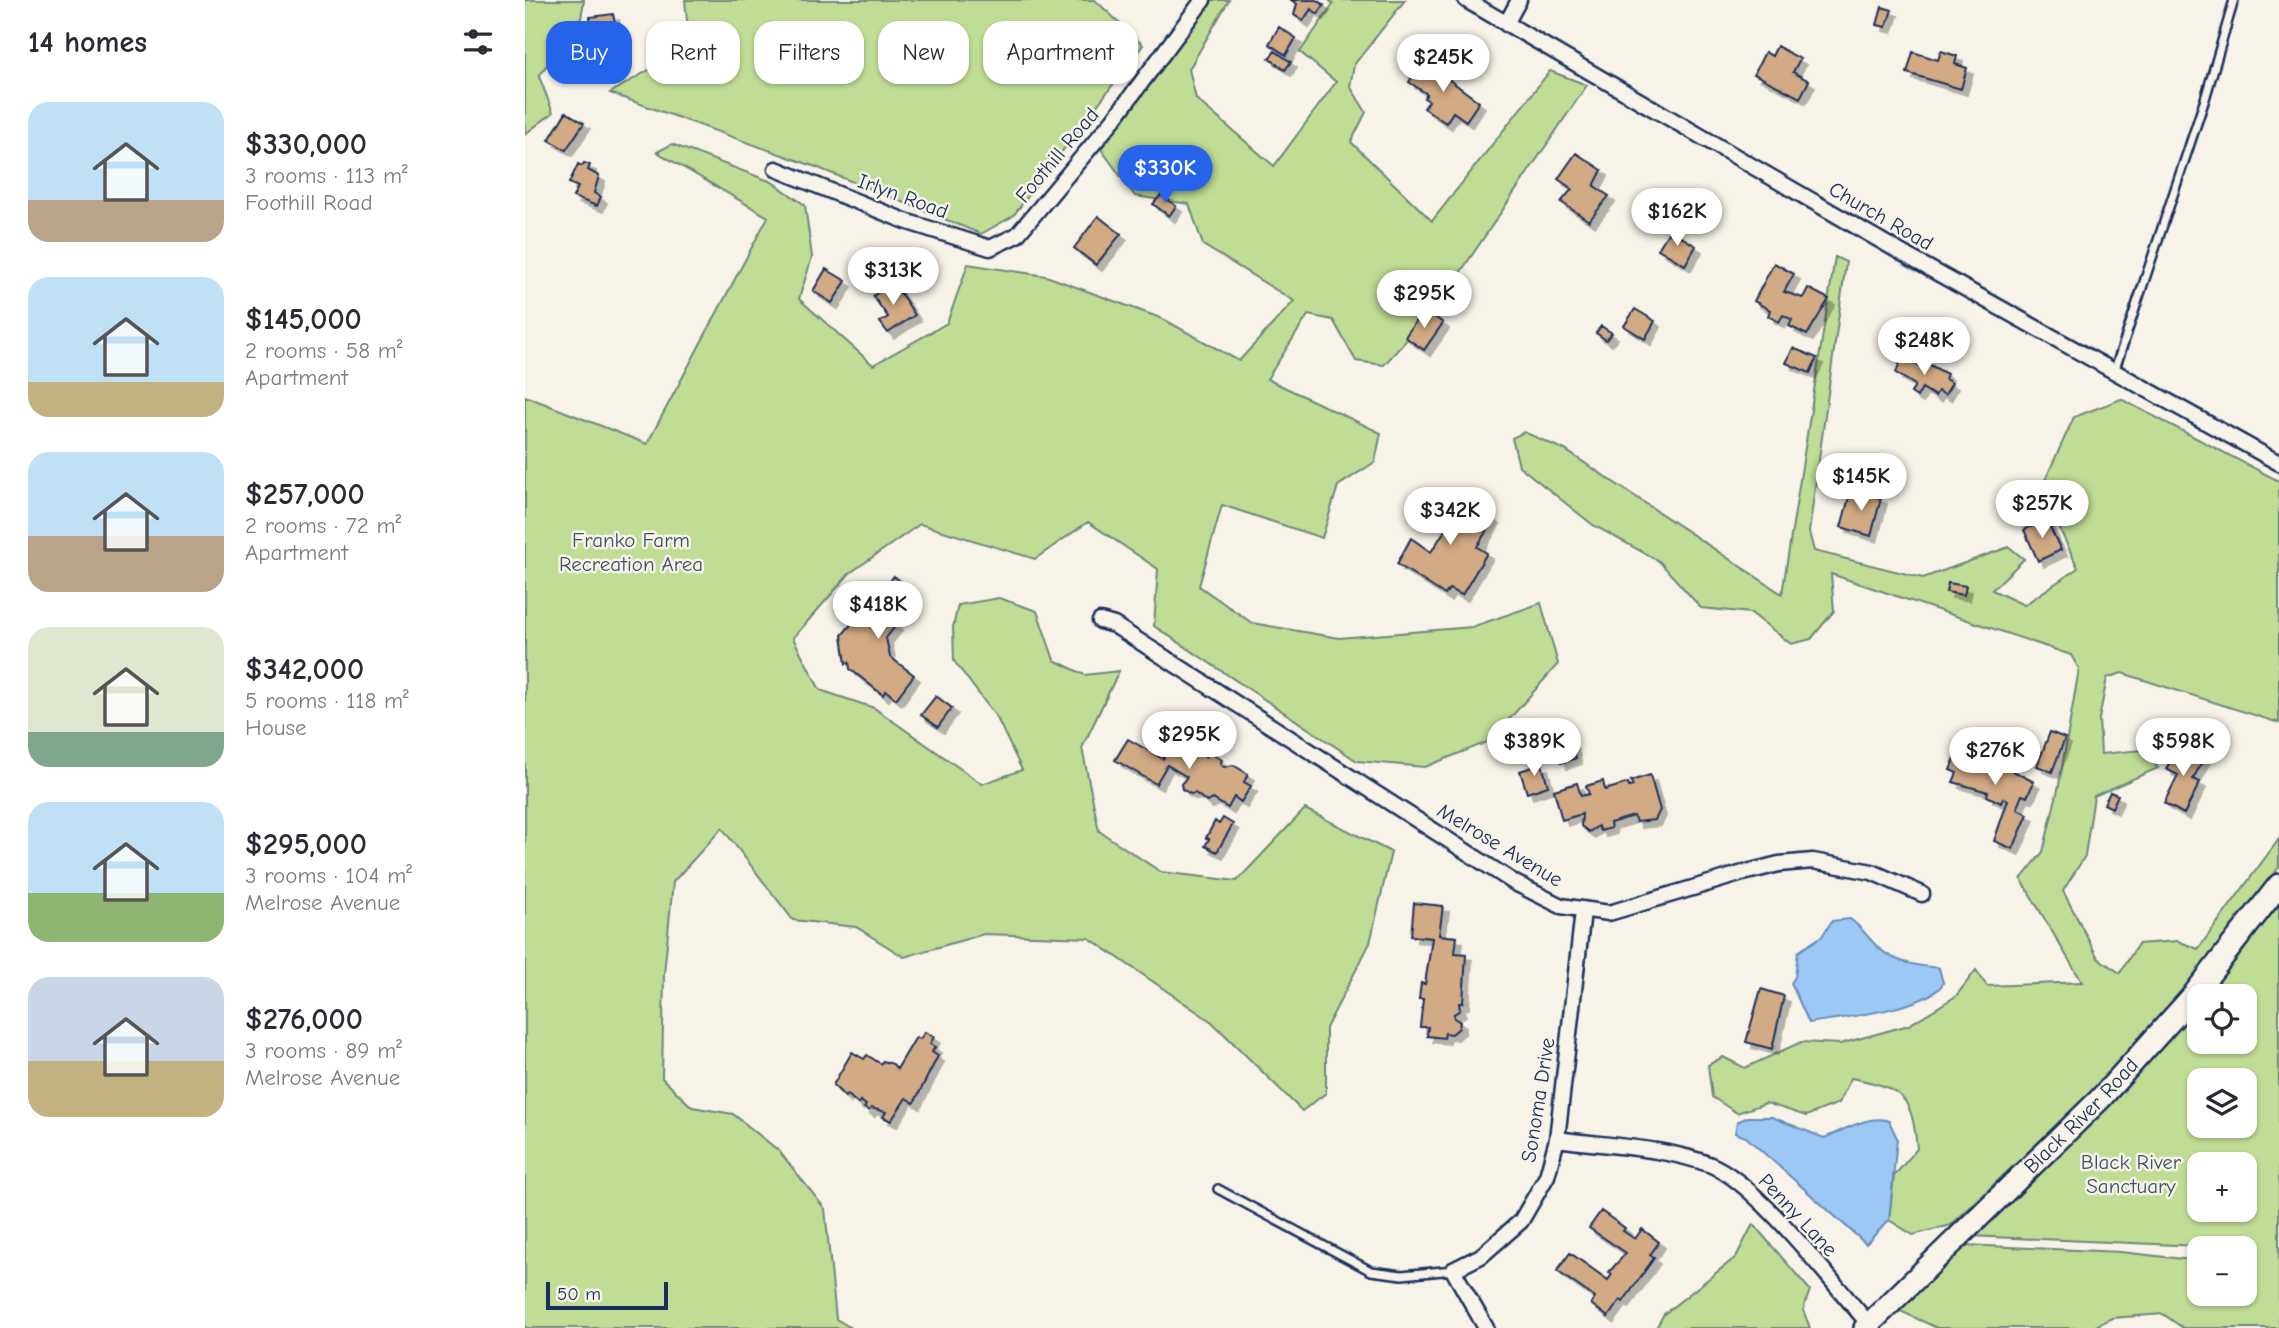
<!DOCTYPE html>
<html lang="en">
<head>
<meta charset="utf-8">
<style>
  body { margin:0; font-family:"Comic Neue",sans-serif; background:#f2f2f3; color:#2b2b33; height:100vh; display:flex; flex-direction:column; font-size:26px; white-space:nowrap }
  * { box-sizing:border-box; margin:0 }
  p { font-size:23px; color:#7c7c81 }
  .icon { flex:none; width:38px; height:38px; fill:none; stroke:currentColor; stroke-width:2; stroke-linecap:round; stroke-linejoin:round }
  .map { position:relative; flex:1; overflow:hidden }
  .drawer { display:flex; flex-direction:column; background:#fff; width:525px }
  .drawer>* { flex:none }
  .guide { position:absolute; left:21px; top:21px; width:665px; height:63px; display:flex; gap:14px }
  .fabs { position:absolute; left:1662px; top:984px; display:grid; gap:14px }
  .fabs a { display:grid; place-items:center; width:70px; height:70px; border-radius:14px; background:#fff; box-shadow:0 2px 5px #0004; font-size:35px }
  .scale { position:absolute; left:21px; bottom:18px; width:122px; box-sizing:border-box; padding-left:7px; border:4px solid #1b2f5e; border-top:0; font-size:19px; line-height:24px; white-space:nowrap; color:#1b2f5e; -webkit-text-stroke:5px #f7f3e8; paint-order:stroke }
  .price { position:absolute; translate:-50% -60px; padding:0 16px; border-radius:24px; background:#fff; color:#222; font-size:23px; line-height:46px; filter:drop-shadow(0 2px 4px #0008) }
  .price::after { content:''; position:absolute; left:50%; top:42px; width:21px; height:16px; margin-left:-10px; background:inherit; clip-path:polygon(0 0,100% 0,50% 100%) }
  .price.on { background:#2563eb; color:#fff }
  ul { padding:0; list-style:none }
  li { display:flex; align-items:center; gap:21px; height:175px; padding:0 28px }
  li span { display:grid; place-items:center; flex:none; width:196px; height:140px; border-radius:21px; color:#555 }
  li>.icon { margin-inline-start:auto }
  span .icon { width:84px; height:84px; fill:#fffc; stroke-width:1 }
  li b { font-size:30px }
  h2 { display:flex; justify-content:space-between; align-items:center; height:84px; padding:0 28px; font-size:30px }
  .chip { padding:0 24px; border-radius:21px; background:#fff; box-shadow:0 2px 5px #0004; font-size:24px; line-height:63px }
  .chip.on { background:#2563eb; color:#fff }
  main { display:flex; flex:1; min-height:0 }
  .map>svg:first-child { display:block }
  .green { fill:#c0dd95; stroke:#6e867a; stroke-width:2; fill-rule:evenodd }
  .water { fill:#9bc8f5; stroke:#688bb9; stroke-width:2 }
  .building { fill:#d2aa83; stroke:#1b2f5e; stroke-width:2; filter:url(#shadow) }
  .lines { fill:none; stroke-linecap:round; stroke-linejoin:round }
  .lane-casing { stroke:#1b2f5e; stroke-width:12 }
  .street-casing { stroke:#1b2f5e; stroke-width:19 }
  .secondary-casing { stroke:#1b2f5e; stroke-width:26 }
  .lane { stroke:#f7f3e8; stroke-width:7 }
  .street { stroke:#f7f3e8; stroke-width:14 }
  .secondary { stroke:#f7f3e8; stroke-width:21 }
  .labels { text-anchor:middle; stroke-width:5; stroke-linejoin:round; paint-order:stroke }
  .street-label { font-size:21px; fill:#1b2f5e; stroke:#f7f3e8 }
  .park-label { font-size:21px; fill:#3c5269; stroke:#f7f3e8 }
</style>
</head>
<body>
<main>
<section class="drawer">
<h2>14 homes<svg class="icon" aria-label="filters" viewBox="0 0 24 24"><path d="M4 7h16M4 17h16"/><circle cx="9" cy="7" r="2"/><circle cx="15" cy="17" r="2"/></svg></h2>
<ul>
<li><span style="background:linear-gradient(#bfe0f5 70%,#b9a48a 0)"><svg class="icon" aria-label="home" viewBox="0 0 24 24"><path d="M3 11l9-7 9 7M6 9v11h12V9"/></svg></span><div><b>$330,000</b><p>3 rooms · 113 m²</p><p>Foothill Road</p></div></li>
<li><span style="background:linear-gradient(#bfe0f5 75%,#c2b280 0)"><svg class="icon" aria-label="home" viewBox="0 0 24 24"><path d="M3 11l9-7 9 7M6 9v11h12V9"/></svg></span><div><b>$145,000</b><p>2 rooms · 58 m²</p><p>Apartment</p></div></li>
<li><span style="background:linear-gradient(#bfe0f5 60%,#b9a48a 0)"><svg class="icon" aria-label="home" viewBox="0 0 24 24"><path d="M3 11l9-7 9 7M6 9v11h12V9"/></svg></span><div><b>$257,000</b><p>2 rooms · 72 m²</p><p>Apartment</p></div></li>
<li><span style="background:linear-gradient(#dfe7d0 75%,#7fa58c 0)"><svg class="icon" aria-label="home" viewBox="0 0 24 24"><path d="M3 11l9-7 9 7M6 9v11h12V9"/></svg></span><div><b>$342,000</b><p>5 rooms · 118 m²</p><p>House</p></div></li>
<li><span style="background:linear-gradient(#bfe0f5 65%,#8fb573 0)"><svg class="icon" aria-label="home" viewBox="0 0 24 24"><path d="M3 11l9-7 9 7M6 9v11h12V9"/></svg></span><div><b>$295,000</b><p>3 rooms · 104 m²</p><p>Melrose Avenue</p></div></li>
<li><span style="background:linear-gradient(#c9d6e8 60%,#c2b280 0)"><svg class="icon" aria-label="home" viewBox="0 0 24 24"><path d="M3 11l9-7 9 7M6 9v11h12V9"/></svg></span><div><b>$276,000</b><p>3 rooms · 89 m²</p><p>Melrose Avenue</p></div></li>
</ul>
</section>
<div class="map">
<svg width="1754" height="1328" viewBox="0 0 1754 1328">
  <defs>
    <filter id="shadow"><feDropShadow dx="6" dy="6" stdDeviation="0" flood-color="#0004"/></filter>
  </defs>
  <rect width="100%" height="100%" fill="#f7f3e8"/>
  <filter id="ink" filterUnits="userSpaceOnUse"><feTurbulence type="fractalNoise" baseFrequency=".0143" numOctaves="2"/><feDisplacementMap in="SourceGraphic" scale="14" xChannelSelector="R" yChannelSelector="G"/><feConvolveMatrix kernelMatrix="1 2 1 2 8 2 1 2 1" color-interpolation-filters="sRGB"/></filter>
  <g filter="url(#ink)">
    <!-- green -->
    <path class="green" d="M 0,0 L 59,0 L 56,18 L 14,76 L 28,113 L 0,134 Z
      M 160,0 L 570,0 L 618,45 L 488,216 L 456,234 L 291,167 L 85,93 L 127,68 L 164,39 Z
      M 688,0 L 704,0 L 664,69 L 671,99 L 749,166 L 811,82 L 775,52 L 808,4 L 804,0 L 880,0 L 829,65 L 825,86 L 841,112 L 826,142 L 907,221 L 1025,71 L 1062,85 L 914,304 L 859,365 L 831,361 L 808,320 L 783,315 L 742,379 L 856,433 L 850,462 L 813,486 L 797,538 L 697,505 L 674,586 L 727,623 L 814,638 L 947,627 L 1016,603 L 1033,664 L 965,741 L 900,767 L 832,761 L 629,626 L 633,569 L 563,522 L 510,559 L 395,524 L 325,573 L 268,638 L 295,690 L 349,708 L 457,784 L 497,770 L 472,718 L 429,661 L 428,627 L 433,605 L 474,598 L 512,611 L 529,660 L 560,675 L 594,671 L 557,748 L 574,831 L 636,872 L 712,881 L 780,809 L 866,852 L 845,943 L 801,1028 L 801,1093 L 777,1111 L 687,1022 L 564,938 L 459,934 L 379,957 L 331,927 L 268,920 L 197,828 L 148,882 L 139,974 L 137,1078 L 167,1107 L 208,1114 L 254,1151 L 300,1209 L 311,1319 L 326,1328 L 0,1328 L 0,396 L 122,444 L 243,217 L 132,152 L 147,144 L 247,182 L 280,205 L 287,257 L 274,299 L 348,365 L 422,323 L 443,264 L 521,276 L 638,319 L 714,361 L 769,301 L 678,245 L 664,204 L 610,196 L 576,149 Z
      M 1310,257 L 1321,262 L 1284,532 L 1289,551 L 1398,578 L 1484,547 L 1499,559 L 1467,590 L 1499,605 L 1553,568 L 1516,489 L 1549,417 L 1596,399 L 1754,481 L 1754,723 L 1597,673 L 1582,678 L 1574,719 L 1576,754 L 1617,750 L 1633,768 L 1569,796 L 1560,856 L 1538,891 L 1573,958 L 1595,973 L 1613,944 L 1653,941 L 1673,949 L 1754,839 L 1754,867 L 1699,943 L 1609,1052 L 1426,1225 L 1388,1235 L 1364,1220 L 1369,1176 L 1392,1149 C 1387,1095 1378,1088 1326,1078 L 1314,1103 L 1281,1116 L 1241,1103 L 1212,1113 L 1187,1097 L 1183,1065 L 1198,1057 L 1220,1068 L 1276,1042 L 1315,1044 L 1384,1025 L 1431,996 L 1451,970 L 1462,986 L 1557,982 L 1496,879 L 1518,852 L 1534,785 L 1554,669 L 1546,655 L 1306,574 L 1309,611 L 1286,639 L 1266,644 L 1226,613 L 1176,608 L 1134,561 L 1068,525 L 994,466 L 987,438 L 999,432 L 1040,450 L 1257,594 Z
      M 1754,894 L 1754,1328 L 1658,1328 L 1638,1314 L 1587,1318 L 1567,1328 L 1412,1328 L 1373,1310 L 1440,1245 L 1596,1252 L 1675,1261 L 1675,1293 L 1720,1293 L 1720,1248 L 1445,1236 L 1675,996 L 1675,1041 L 1720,1041 L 1720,996 L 1675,996 ZM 1675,1080 L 1720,1080 L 1720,1125 L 1675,1125 ZM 1675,1164 L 1720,1164 L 1720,1209 L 1675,1209 Z
      M 1228,1224 L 1285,1290 L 1278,1310 L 1285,1328 L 1131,1328 L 1139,1314 L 1211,1257 Z"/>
    <!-- water -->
    <path class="water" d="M 1325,919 C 1338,928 1344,940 1356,950 C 1372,963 1394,966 1414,968 L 1418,983 C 1405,1009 1313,1018 1284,1023 L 1266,983 L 1270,977 L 1273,952 L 1297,936 L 1307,921 Z
      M 1223,1117 L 1247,1117 L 1299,1138 C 1317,1131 1345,1114 1364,1121 L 1372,1138 L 1364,1220 L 1341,1244 L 1221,1137 L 1210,1133 L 1212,1122 Z"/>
    <!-- building -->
    <path class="building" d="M 766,0 L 792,0 L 799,5 L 793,14 L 786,9 L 778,21 L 769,15 L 772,4 Z
      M 1357,7 L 1367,10 L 1361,27 L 1352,25 Z
      M 88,14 L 93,38 L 69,42 L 65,17 Z
      M 754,27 L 771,38 L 761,55 L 744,44 Z
      M 1252,46 L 1275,59 L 1268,72 L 1284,81 L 1275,98 L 1229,74 L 1240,52 L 1247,56 Z
      M 42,50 L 57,60 L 45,76 L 30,66 Z
      M 750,51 L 766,62 L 760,70 L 744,58 Z
      M 1416,51 L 1432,56 L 1430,64 L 1442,68 L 1436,89 L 1382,73 L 1388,52 L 1413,60 Z
      M 898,60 L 954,102 L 941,121 L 928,112 L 921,123 L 899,108 L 904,101 L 899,98 L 902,94 L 884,82 Z
      M 41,112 L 59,123 L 41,150 L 24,140 Z
      M 1051,153 L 1077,170 L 1069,186 L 1084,196 L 1064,221 L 1036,202 L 1047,189 L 1033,179 Z
      M 59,163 L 65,165 L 63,170 L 74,176 L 69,193 L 76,197 L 72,206 L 48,197 L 53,187 L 44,183 L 53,164 L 57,166 Z
      M 636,195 L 651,206 L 644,216 L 628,204 Z
      M 573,216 L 596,234 L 571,265 L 549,248 Z
      M 1145,230 L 1171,246 L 1160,265 L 1133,249 Z
      M 1249,263 L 1269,274 L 1259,292 L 1278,298 L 1283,288 L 1304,299 L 1282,335 L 1264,326 L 1267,320 L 1258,315 L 1254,322 L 1243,316 L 1245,310 L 1229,301 Z
      M 301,269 L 321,281 L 307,303 L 288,291 Z
      M 368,282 L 390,315 L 363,333 L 355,322 L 363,317 L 348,296 Z
      M 899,309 L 918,323 L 899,350 L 880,337 Z
      M 1110,309 L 1130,321 L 1120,339 L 1099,326 Z
      M 1076,326 L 1087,333 L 1081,340 L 1071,333 Z
      M 1268,348 L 1292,358 L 1285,373 L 1261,363 Z
      M 1377,356 L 1393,365 L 1396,360 L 1422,374 L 1420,379 L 1427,383 L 1420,395 L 1413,391 L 1410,396 L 1397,388 L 1392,397 L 1386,393 L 1390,385 L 1371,373 Z
      M 1326,490 L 1356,498 L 1346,536 L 1316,527 Z
      M 919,491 L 969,518 L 952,547 L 962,553 L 937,595 L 924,589 L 920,595 L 872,564 L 886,538 L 906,552 L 922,527 L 902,514 Z
      M 1521,519 L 1536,550 L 1513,561 L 1499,530 Z
      M 369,576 L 390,593 L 368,621 L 372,624 L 361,638 L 365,657 L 389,675 L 371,699 L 361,691 L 358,695 L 325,669 L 324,662 L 321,664 L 317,635 L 344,603 L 347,605 Z
      M 1423,583 L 1441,586 L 1439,595 L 1421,592 Z
      M 411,696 L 427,708 L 413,727 L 396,715 Z
      M 1525,732 L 1540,738 L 1527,772 L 1512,766 Z
      M 603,739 L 638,759 L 649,740 L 681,757 L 684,752 L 697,760 L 695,764 L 699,767 L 708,765 L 723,774 L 719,782 L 726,786 L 716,802 L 709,797 L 703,808 L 688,799 L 682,802 L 670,793 L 666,794 L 657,789 L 656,784 L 662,777 L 642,765 L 631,784 L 590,760 Z
      M 1047,743 L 1051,758 L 1036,763 L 1032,748 Z
      M 1445,744 L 1462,751 L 1464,746 L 1481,754 L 1477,765 L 1509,782 L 1502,797 L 1497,795 L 1493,805 L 1492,809 L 1503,814 L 1488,849 L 1469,841 L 1483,800 L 1478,798 L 1476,803 L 1462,796 L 1463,792 L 1428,782 L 1432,773 L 1425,770 L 1432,753 L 1439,756 Z
      M 1654,745 L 1679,758 L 1668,779 L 1675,782 L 1659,814 L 1639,803 L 1653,775 L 1641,769 Z
      M 1017,764 L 1023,786 L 1002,793 L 995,771 Z
      M 1125,775 L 1135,810 L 1130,820 L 1111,822 L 1109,816 L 1085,823 L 1086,828 L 1075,831 L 1073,826 L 1064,832 L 1056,826 L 1057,814 L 1037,820 L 1029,790 L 1052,783 L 1056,796 L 1064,794 L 1061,786 L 1078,781 L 1080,790 L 1103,783 L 1104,787 L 1108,786 L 1106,781 Z
      M 1585,792 L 1593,795 L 1587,808 L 1579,804 Z
      M 698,818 L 708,824 L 692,852 L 680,846 L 684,839 L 681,838 L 690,821 L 694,824 Z
      M 889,903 L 918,906 L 914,935 L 932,937 L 930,953 L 941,954 L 938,1003 L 934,1003 L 935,1010 L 929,1014 L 929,1018 L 935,1022 L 934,1028 L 927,1034 L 920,1033 L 919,1038 L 902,1036 L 903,1027 L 895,1027 L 898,999 L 894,999 L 896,983 L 900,984 L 907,938 L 886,936 Z
      M 1236,989 L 1259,996 L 1247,1049 L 1221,1042 Z
      M 400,1032 L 409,1037 L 405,1044 L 410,1047 L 407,1052 L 413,1056 L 389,1103 L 381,1098 L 366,1121 L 358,1117 L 361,1112 L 346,1108 L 344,1111 L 339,1108 L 341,1105 L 335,1101 L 333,1104 L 322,1094 L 320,1097 L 308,1085 L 327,1052 L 339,1059 L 342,1055 L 356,1064 L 358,1061 L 368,1064 L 372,1069 L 391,1037 L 395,1039 Z
      M 1076,1211 L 1100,1228 L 1098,1231 L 1110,1239 L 1117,1229 L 1134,1242 L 1125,1255 L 1129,1258 L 1098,1302 L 1095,1300 L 1083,1317 L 1066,1304 L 1070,1298 L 1032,1271 L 1045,1253 L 1083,1280 L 1087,1274 L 1084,1272 L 1101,1253 L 1064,1228 Z"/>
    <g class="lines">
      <defs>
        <path id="lane" d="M 1589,372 L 1680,99 L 1709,0
          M 693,1189 L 846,1271 L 877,1275 L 928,1270"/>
        <path id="street" d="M 941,0 L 1389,260 L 1754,463
          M 981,24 L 994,0
          M 251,169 L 380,221 L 465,248 L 492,235 L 589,119 L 678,0
          M 575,621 L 589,625 L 990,883 L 1036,906 L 1084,913 L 1218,873 L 1254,864 L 1288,861 L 1347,872 L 1397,894
          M 1032,1139 C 1082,1146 1139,1147 1186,1165 C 1232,1183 1308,1284 1344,1324
          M 961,1328 L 928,1270 L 956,1256 L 996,1221 L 1022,1176 L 1032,1139 L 1058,911"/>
        <g id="secondary">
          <path id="s1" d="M 1340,1328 L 1575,1099 L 1666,998 L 1754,885"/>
        </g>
      </defs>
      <!-- lane casing -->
      <use href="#lane" class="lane-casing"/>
      <!-- street casing -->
      <use href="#street" class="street-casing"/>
      <!-- secondary casing -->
      <use href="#secondary" class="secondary-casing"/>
      <!-- lane -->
      <use href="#lane" class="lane"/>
      <!-- street -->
      <use href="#street" class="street"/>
      <!-- secondary -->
      <use href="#secondary" class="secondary"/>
    </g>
  </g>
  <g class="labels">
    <!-- street labels -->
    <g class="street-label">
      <text transform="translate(532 155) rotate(-50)" y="7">Foothill Road</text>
      <text transform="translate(378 196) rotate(20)" y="7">Irlyn Road</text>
      <text transform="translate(1356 216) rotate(30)" y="7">Church Road</text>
      <text transform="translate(975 845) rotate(31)" y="7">Melrose Avenue</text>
      <text transform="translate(1013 1100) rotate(-81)" y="7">Sonoma Drive</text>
      <text dy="7" stroke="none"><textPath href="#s1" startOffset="303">Black River Road</textPath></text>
      <text transform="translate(1273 1215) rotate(47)" y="7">Penny Lane</text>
    </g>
    <!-- park labels -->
    <g class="park-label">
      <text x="106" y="547">Franko Farm<tspan x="106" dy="24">Recreation Area</tspan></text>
      <text x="1606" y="1169">Black River<tspan x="1606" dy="24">Sanctuary</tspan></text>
    </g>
  </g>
</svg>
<div class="fabs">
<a><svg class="icon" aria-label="locate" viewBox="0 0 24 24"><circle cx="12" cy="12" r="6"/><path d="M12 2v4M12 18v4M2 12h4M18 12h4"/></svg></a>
<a><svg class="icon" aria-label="layers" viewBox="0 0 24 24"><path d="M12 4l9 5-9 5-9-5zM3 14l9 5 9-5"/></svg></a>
<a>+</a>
<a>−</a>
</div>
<div class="scale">50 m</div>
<b class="price" style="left:918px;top:94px">$245K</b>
<b class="price on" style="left:640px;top:205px">$330K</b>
<b class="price" style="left:1152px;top:248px">$162K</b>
<b class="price" style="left:368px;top:307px">$313K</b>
<b class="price" style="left:899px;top:330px">$295K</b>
<b class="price" style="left:1399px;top:377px">$248K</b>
<b class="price" style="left:1336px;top:513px">$145K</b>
<b class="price" style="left:1517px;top:540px">$257K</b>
<b class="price" style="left:925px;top:547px">$342K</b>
<b class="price" style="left:353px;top:641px">$418K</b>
<b class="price" style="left:664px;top:771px">$295K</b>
<b class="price" style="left:1009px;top:778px">$389K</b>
<b class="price" style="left:1658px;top:778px">$598K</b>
<b class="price" style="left:1470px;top:787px">$276K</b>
<div class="guide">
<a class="chip on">Buy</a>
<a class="chip">Rent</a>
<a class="chip">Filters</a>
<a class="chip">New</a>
<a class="chip">Apartment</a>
</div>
</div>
</main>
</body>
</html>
